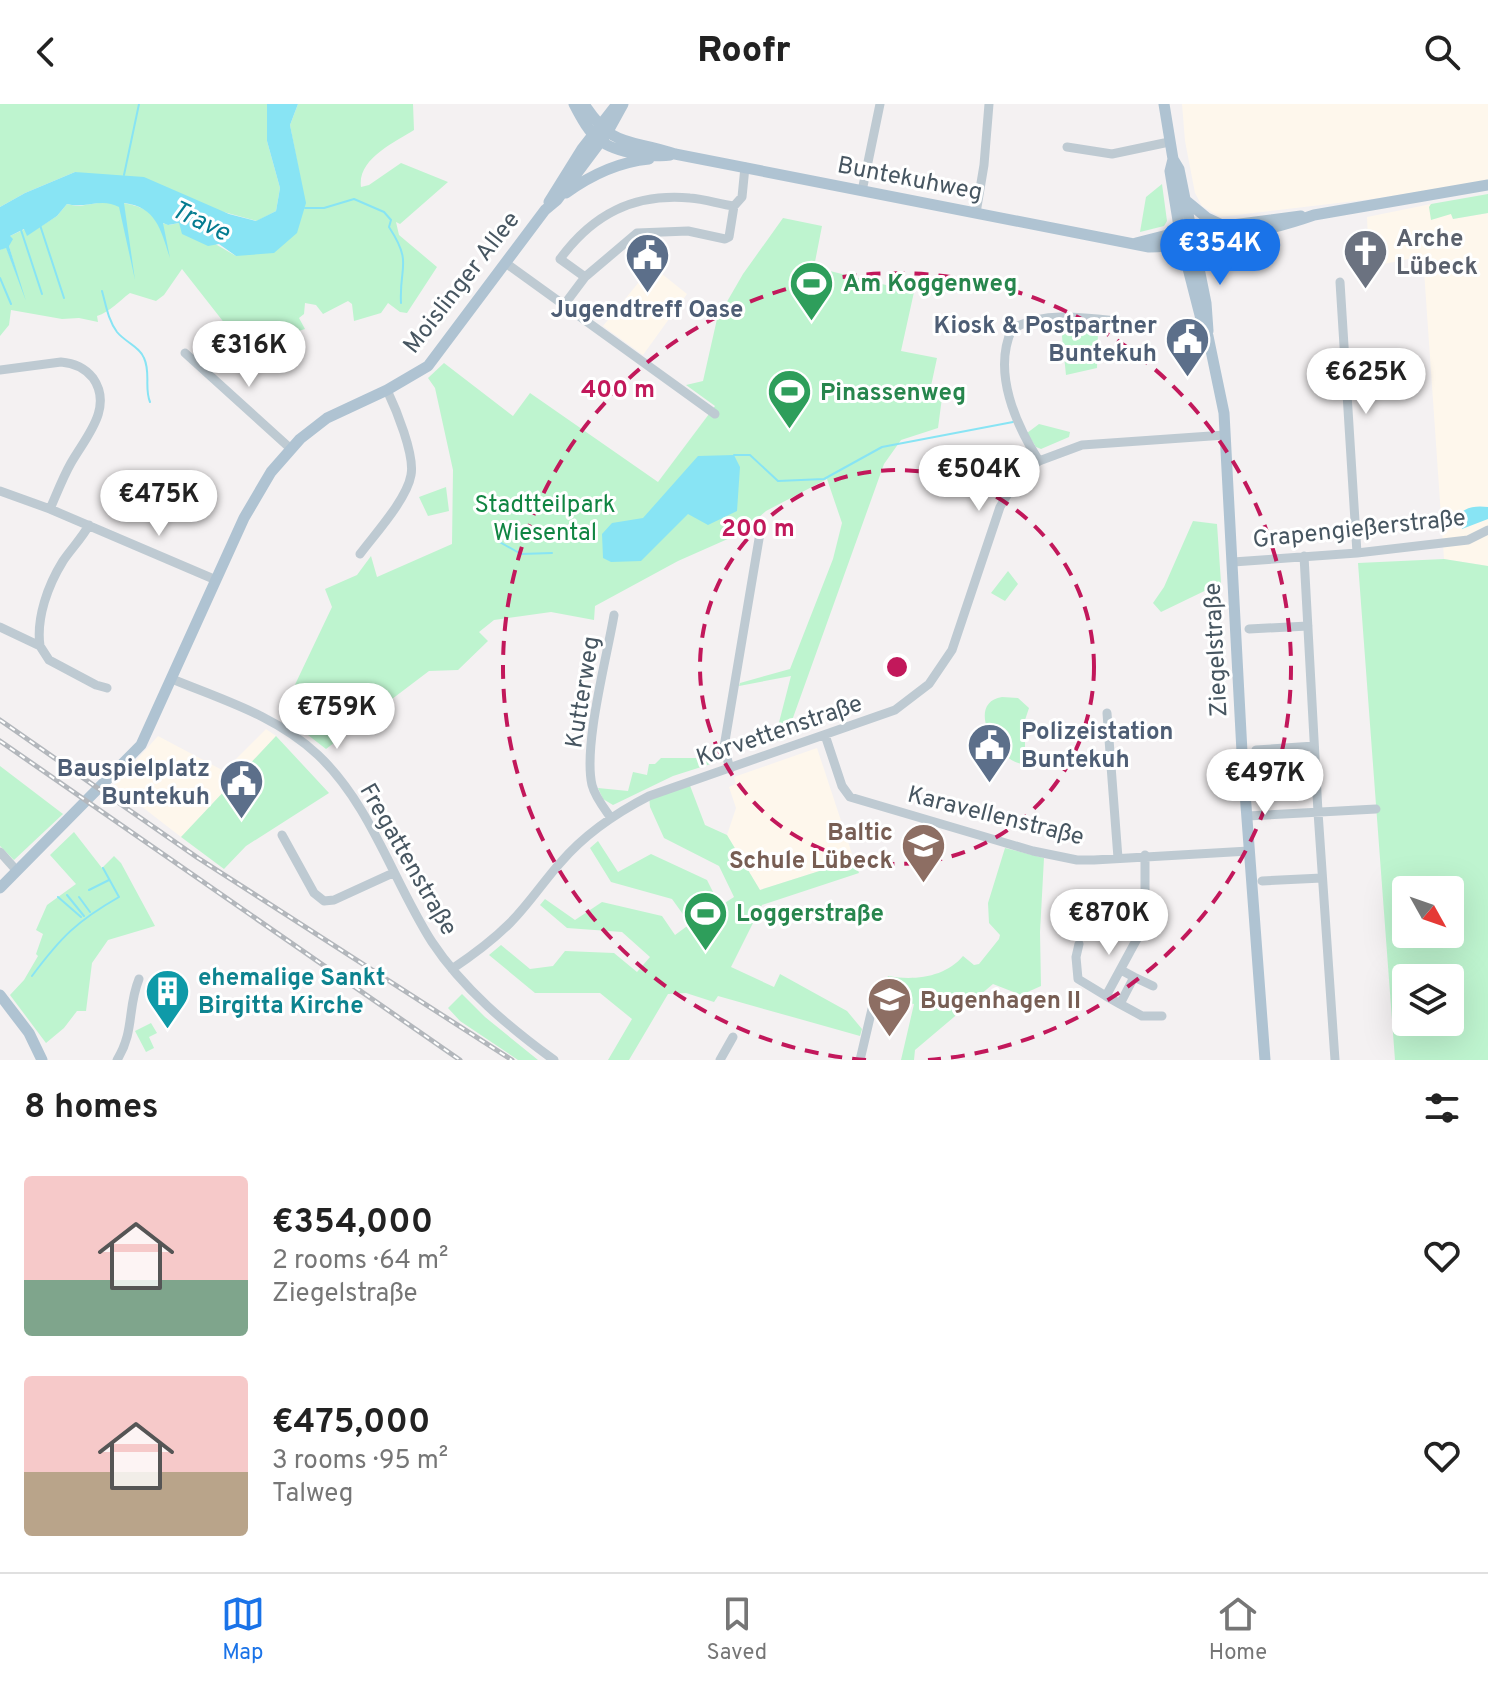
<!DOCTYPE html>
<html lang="en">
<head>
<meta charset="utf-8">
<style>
  body { margin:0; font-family:Overpass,sans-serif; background:#f6f6f6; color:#222; height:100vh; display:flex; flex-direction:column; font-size:30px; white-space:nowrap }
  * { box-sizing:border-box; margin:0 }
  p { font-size:26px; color:#767676 }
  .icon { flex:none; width:44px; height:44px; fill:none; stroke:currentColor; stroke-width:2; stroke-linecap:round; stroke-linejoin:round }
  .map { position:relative; height:956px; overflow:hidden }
  .drawer { display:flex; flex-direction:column; background:#fff; flex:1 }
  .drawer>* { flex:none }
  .needle { width:52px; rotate:130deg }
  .tools { position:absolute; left:1392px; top:772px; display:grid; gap:16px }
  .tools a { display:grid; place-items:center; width:72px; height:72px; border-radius:8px; background:#fff; box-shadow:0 8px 32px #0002; font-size:40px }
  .price { position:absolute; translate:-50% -68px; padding:0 18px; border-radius:28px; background:#fff; color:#222; font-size:26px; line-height:52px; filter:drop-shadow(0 2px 4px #0008) }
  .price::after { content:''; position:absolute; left:50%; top:48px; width:24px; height:18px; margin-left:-12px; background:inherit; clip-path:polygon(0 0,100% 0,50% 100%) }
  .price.current { background:#1a73e8; color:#fff }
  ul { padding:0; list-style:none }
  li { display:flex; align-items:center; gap:24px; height:200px; padding:0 24px }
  li span { display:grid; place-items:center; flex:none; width:224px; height:160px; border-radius:8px; color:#555 }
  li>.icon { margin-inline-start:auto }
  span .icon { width:96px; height:96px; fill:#fffc; stroke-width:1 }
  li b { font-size:34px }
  h2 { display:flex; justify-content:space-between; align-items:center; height:96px; padding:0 24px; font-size:34px }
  header { display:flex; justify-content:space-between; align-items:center; height:104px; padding:0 24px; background:#fff; font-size:36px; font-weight:800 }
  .tab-bar { display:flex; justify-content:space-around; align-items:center; height:112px; border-top:2px solid #e0e0e0; background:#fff; font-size:22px; color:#767676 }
  .tab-bar a { display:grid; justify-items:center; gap:4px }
  .tab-bar .current { color:#1a73e8 }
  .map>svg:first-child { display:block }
  .commercial { fill:#fef7ec }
  .green { fill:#bef4cf; fill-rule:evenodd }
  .water { fill:#88e4f4 }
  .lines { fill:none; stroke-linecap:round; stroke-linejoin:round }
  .stream { stroke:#88e4f4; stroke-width:2 }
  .minor { stroke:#becad2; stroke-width:9 }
  .major { stroke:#afc3d2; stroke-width:11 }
  .rail-casing { stroke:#b3b7bc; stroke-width:5 }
  .rail { stroke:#fff; stroke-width:2; stroke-dasharray:6; stroke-linecap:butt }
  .ring { fill:none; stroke:#c2185b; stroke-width:4; stroke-dasharray:14 10 }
  .labels { text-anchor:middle; stroke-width:6; stroke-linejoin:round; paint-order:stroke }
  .street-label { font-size:24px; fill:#475661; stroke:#fff }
  .worship-label { font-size:24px; font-weight:bold; fill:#5b616d; stroke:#fff; text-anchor:start }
  .leisure-label { font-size:24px; font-weight:bold; fill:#27864d; stroke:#fff; text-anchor:start }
  .service-label { font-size:24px; font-weight:bold; fill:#4e5e75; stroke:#fff; text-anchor:end }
  .park-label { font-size:24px; fill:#108542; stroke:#fff }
  .education-label { font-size:24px; font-weight:bold; fill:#785e54; stroke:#fff; text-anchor:end }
  .culture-label { font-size:24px; font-weight:bold; fill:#0d838f; stroke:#fff; text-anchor:start }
  .water-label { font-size:26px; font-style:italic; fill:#047c90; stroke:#fff }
  .centre { fill:#c2185b; stroke:#fff; stroke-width:4 }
  .ring-label { font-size:24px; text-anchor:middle; font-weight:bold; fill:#c2185b; stroke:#fff; stroke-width:6; stroke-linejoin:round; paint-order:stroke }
</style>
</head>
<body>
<header><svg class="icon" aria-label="back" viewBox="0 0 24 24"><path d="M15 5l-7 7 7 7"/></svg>Roofr<svg class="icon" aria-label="search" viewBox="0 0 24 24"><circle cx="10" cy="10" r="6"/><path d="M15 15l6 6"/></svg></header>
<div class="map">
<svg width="1488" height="956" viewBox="0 0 1488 956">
  <rect width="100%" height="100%" fill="#f4f1f2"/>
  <!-- commercial -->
  <path class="commercial" d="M 1182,0 L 1488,0 L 1488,77 L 1372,95 L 1220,113 L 1202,102 L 1195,89 L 1185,37 Z
    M 1431,100 L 1429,104 L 1451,110 L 1453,115 L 1488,109 L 1488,462 L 1444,455 L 1423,152 L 1369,163 L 1367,113 Z
    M 652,162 L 687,190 L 643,251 L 603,222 Z
    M 266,625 L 276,632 L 181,733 L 114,681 L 158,632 L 224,667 Z
    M 817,644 L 854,756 L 760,786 L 727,731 L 736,704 L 729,683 L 736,680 L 734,673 Z"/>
  <!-- green -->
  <path class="green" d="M 0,0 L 267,0 L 267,37 L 280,84 L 276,107 L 257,117 L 75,68 L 25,89 L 0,103 Z
    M 298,0 L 413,0 L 414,26 C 395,38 357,55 361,83 L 369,81 L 401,59 L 448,78 L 400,120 L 396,118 L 399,131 L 437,163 L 407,209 L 400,208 L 388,199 L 381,209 L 354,217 L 352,200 L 348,197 L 323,210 L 316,201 L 305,199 L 304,210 L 299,214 L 305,225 L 286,231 L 251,253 L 182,165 L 164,191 L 156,197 L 130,189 C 119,197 110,208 97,212 L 98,218 L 79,214 L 62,215 L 11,206 L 9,221 L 0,232 L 0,146 L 6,143 L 19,177 L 9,142 L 10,132 L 25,125 L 27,131 L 57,112 L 67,100 C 80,104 86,100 99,99 C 120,97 144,99 158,117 C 162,124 165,135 167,142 L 162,119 L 169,121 L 179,119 L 236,152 L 305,99 L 290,21 Z
    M 1162,80 L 1167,117 L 1164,122 L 1140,128 L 1146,93 Z
    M 1488,90 L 1488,109 L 1453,115 L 1451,110 L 1431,116 L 1429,103 L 1431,100 Z
    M 783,114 L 822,122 L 814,163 L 914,188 L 901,247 L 937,254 L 931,282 L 943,286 L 938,324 L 901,336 L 884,360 L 785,636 L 777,637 L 776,630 L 791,572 L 739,582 L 740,579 L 790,565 L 833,455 L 842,419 L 827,375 L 766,407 L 739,430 L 678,457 L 595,502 L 594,516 L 551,508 L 494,516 L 479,528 L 488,537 L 458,566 L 429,567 L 326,645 L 281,610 L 332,503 L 325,485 L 357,471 L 371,452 L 377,473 L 452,440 L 453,366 L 435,284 L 428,274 L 444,259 L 513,312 L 530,289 L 658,378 L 715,302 L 686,281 L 703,277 L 717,215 L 743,170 Z
    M 1075,222 L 1098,226 L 1097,264 L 1066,271 L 1061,223 Z
    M 1039,320 L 1070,328 L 1069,333 L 1041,345 L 1036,343 L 1027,329 Z
    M 446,383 L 449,407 L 428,412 L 419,393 Z
    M 1193,417 L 1217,420 L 1221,479 L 1161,508 L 1153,499 L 1164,483 Z
    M 1444,455 L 1488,462 L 1488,956 L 1395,956 L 1358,459 ZM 1406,786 L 1450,786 L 1450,830 L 1406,830 ZM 1406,874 L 1450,874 L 1450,918 L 1406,918 Z
    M 1008,467 L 1018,480 L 1005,497 L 991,489 Z
    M 1002,593 L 1018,594 L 1029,604 L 1025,616 L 1025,655 L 1022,660 C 997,657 964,599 1002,593 Z
    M 276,632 L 329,689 L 246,742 L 224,765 L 181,733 Z
    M 661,654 L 721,654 L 720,657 L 673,672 L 613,701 L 603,695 L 598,684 L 628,687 L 633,668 L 647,671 L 649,660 L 655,660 Z
    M 0,662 L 63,710 L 14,756 L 0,742 Z
    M 689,679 L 705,721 L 727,731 L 760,786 L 854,756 L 859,769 L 762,801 L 731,863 L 774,883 L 780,870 L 847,907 L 862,925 L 860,932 L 718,892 L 714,898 L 686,889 L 668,890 L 629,956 L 608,956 L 632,915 L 600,889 L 535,889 L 489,851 L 501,841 L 530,865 L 553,862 L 565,847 L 614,849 L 637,868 L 650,853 L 622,828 L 567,824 L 540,801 L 545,795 L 575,816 L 602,798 L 662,812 L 675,831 L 690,820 L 672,795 L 611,778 L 590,744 L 598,737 L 618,768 L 651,750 L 707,776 L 720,802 L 734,793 L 719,762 L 664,734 L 650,703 L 649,692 Z
    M 74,728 L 102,764 L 114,752 L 121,759 L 155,822 L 108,836 L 92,859 L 86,907 L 77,907 L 64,924 L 46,939 L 10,891 L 24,876 L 38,852 L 36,850 L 43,830 L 36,826 L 47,801 L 76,780 L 50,751 Z
    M 1005,744 L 1044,754 L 1040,828 L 1041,882 L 1021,891 L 993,880 L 915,946 L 914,956 L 901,956 L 914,900 L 878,894 L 888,872 C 914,877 946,873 963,852 L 974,861 L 979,860 L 999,835 L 1000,831 L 989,819 L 988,799 Z
    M 462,890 L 485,913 L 538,956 L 518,956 L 460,917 L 448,904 Z
    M 151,919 L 157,929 L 149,933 L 154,944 L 146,948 L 135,927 Z"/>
  <!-- water -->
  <path class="water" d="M 267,0 L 298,0 L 290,21 L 306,99 L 297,129 L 274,149 L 236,152 L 219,140 L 208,142 L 182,130 L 179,119 L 168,121 L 163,119 L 170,154 C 161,127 157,103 124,99 L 135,176 L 119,103 C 102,93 85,105 67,100 L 57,112 L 27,132 L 24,125 L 10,132 L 13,135 L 9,142 L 26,197 L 6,144 L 0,146 L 0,103 L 25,89 L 75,68 L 144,73 L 229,110 L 256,117 L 276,107 L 280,84 L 267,37 Z
    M 734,351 L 740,363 L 737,407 L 708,421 L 688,410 L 641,457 L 611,458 L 603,454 L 602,430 L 612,419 L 643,414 L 698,352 Z
    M 1488,403 L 1488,415 L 1462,425 L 1460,410 C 1467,402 1478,402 1488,403 Z"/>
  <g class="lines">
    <!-- stream -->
    <path class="stream" d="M 124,71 L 139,0
      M 305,104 L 324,104 L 354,95 L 384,108 L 391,116 L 389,123 C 413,160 399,161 401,199
      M 40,121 L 64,194
      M 21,126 L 42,190
      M 0,174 L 11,200
      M 102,187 C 106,201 108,216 117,228 C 125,238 140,243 144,254 C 151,269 144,284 150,298
      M 734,351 L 750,351 L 778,377 L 824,375 L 882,343 L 1013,318
      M 496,436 L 521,450 L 552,449
      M 89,786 L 109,776
      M 67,791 L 84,812
      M 58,793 L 81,813
      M 79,793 L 90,808
      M 32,872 C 61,833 77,817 119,793 L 103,764"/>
    <!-- minor -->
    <path class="minor" d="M 1067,43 L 1112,50 L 1169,38
      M 862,87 L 880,0
      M 976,109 L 984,61 L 989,0
      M 507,160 L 715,310
      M 585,173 L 560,155 C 593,110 634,89 690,94 C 705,95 719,100 734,102 L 742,93 L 745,63
      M 1340,178 L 1357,449
      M 564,201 L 585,173 L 637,129 L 688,127 L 725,135 L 729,133 L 734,102
      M 185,249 L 291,345
      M 0,266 L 61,258 C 74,259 85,264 93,274 C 114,304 85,334 71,359 C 63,373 57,389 50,405
      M 1039,357 C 1016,321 992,268 1012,225 C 1045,206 1088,214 1124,218
      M 0,387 L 50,405 L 216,476
      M 360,450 C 375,430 407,395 411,371 C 415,351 396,305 387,286
      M 1304,452 L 1318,708 L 1335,956
      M 1233,458 L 1357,449 L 1468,436 L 1488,426
      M 0,523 L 40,542 L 49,556 L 96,581 L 107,584
      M 1249,525 L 1308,522
      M 40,542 C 36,514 48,481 63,457 C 71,445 82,434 89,421
      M 172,575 C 223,596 277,612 318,651 C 371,701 393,777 432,838 C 463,885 509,923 554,956
      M 1107,609 L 1118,754
      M 825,631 L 842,682 L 850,693 L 1033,747 L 1077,756 L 1094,756 L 1249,747
      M 1256,646 L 1314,642
      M 730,665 L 724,643 L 760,429
      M 1247,712 L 1376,705
      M 611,714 C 604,704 595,693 592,681 C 583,642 607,553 614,511
      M 282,731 L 314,789 L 324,797 L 334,796 L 393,769
      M 0,748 L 17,767
      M 1262,777 L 1322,774
      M 1079,840 L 1076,853 L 1078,875 L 1106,892 L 1145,820 L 1145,751
      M 452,865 C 473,851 492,837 510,819 C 529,800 543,778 561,758 C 585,730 616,709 649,692 L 895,606 L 929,580 L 952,546 L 1000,403 L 1015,378 L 1025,368 L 1039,357 L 1082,341 L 1225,331
      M 1134,873 L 1153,882
      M 1106,892 L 1120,900 L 1134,873 L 1121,866
      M 1120,900 L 1142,912 L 1162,912
      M 117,956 C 135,927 127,904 139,875
      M 720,956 L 733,933
      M 860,956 L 872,905"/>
    <!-- major -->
    <path class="major" d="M 574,0 C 591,33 600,44 638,50 C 649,51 659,53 670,51
      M 584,0 C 614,46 629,34 675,50 L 1149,143 C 1196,142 1269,127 1314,111 L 1488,81
      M 1164,0 L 1173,55 L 1179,65 L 1206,199 L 1208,227
      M 1173,55 L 1170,67 L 1182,141 L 1202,219 L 1208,232 L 1224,309 L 1242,648 L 1265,956
      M 566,89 C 591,71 618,58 649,55
      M 1184,95 L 1207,114 L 1222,121
      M 549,98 L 582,45 L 617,0
      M 1136,139 L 1179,128 L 1301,112
      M 0,784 L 141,641 L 244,414 L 271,368 L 300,335 L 327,314 L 387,286 L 428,262 L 545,106 L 557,96 L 607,29 L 623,0
      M 0,891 L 29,929 L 42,956"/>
    <defs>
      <path id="rail" d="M 0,616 L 198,754 L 512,956
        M 0,637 L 460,956"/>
    </defs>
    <!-- rail casing -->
    <use href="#rail" class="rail-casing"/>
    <!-- rail -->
    <use href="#rail" class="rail"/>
  </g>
  <!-- distance rings -->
  <g class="ring">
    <circle cx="897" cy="563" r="197"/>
    <path d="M866 956A394 394 0 1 1 928 956"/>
  </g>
  <!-- icons -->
  <defs>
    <symbol id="church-pin" viewBox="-11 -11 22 30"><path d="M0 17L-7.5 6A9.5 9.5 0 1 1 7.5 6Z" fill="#6b7280" stroke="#fff"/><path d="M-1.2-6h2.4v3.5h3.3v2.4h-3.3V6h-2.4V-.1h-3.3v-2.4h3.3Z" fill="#fff"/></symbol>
    <symbol id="civic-pin" viewBox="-11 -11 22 30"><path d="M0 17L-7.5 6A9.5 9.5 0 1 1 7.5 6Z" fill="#5c6f8a" stroke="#fff"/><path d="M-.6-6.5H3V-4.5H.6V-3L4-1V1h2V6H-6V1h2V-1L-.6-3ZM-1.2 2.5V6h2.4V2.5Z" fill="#fff"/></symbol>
    <symbol id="stadium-pin" viewBox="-11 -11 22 30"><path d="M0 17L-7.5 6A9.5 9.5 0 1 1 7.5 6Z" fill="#2e9e5b" stroke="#fff"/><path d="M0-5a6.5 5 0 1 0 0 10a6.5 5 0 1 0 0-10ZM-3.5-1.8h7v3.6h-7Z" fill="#fff"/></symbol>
    <symbol id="school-pin" viewBox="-11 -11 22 30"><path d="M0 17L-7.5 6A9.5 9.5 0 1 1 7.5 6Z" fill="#8d6e63" stroke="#fff"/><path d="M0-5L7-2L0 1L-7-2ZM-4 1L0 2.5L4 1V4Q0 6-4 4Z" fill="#fff"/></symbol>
    <symbol id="building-pin" viewBox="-11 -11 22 30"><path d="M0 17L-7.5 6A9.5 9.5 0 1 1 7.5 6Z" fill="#0f9aa8" stroke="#fff"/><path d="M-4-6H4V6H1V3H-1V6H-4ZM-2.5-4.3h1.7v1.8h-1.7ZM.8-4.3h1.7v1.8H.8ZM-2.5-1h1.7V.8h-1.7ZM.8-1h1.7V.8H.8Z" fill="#fff"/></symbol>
  </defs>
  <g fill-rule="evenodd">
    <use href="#church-pin" x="1340" y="122" width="51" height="69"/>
    <use href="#civic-pin" x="622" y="126" width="51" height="69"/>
    <use href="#stadium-pin" x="786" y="154" width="51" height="69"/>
    <use href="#civic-pin" x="1162" y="210" width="51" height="69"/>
    <use href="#stadium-pin" x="764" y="262" width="51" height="69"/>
    <use href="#civic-pin" x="964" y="616" width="51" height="69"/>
    <use href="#civic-pin" x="216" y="652" width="51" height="69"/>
    <use href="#school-pin" x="898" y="716" width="51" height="69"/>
    <use href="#stadium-pin" x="680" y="784" width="51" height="69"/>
    <use href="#building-pin" x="142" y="862" width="51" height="69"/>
    <use href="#school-pin" x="864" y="870" width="51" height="69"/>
  </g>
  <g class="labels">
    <!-- street labels -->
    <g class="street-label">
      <text transform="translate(910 74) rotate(11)" y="8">Buntekuhweg</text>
      <text transform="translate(461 178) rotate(-52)" y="8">Moislinger Allee</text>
      <text transform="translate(1359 424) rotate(-6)" y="8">Grapengießerstraße</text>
      <text transform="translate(1215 546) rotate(-93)" y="8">Ziegelstraße</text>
      <text transform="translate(582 588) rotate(-81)" y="8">Kutterweg</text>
      <text transform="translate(779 626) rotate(-19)" y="8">Korvettenstraße</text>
      <text transform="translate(996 711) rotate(14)" y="8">Karavellenstraße</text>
      <text transform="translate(409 755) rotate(60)" y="8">Fregattenstraße</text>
    </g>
    <!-- worship labels -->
    <g class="worship-label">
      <text x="1396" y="142">Arche<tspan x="1396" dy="28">Lübeck</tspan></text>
    </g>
    <!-- leisure labels -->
    <g class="leisure-label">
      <text x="843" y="187">Am Koggenweg</text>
      <text x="820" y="296">Pinassenweg</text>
      <text x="736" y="817">Loggerstraße</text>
    </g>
    <!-- service labels -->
    <g class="service-label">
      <text x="647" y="213" text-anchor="middle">Jugendtreff Oase</text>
      <text x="1157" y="229">Kiosk &amp; Postpartner<tspan x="1157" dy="28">Buntekuh</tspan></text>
      <text x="1021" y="635" text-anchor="start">Polizeistation<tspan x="1021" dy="28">Buntekuh</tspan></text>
      <text x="210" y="672">Bauspielplatz<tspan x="210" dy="28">Buntekuh</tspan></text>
    </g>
    <!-- park labels -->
    <g class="park-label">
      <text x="545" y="408">Stadtteilpark<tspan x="545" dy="28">Wiesental</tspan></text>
    </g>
    <!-- education labels -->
    <g class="education-label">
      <text x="893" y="736">Baltic<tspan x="893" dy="28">Schule Lübeck</tspan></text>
      <text x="920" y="904" text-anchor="start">Bugenhagen II</text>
    </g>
    <!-- culture labels -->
    <g class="culture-label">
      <text x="198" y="881">ehemalige Sankt<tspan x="198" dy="28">Birgitta Kirche</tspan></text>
    </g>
    <!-- water labels -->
    <g class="water-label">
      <text transform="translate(201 116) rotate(26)" y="9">Trave</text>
    </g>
  </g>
  <circle cx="897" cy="563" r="12" class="centre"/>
  <g class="ring-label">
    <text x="618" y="293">400 m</text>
    <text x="758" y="432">200 m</text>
  </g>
</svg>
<div class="tools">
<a><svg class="needle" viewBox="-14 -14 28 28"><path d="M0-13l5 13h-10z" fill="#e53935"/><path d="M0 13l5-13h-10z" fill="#767676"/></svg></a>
<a><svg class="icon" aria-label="layers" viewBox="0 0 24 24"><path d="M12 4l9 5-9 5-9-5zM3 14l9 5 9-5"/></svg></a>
</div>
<b class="price current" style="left:1220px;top:183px">€354K</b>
<b class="price" style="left:249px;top:285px">€316K</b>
<b class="price" style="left:1366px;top:312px">€625K</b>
<b class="price" style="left:979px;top:409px">€504K</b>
<b class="price" style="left:159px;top:434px">€475K</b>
<b class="price" style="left:337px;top:647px">€759K</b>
<b class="price" style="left:1265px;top:713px">€497K</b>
<b class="price" style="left:1109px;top:853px">€870K</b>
</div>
<section class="drawer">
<h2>8 homes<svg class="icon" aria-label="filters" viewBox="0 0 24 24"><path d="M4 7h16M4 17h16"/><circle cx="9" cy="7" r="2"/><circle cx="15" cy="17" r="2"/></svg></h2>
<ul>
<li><span style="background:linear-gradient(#f6c9c9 65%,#7fa58c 0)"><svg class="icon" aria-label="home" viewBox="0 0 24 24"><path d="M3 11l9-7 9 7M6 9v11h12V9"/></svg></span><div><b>€354,000</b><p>2 rooms · 64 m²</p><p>Ziegelstraße</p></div><svg class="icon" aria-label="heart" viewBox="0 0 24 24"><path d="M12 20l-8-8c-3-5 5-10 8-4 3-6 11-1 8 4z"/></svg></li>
<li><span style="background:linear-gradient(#f6c9c9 60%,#b9a48a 0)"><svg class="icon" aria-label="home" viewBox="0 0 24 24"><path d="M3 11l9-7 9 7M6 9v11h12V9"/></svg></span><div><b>€475,000</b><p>3 rooms · 95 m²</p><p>Talweg</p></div><svg class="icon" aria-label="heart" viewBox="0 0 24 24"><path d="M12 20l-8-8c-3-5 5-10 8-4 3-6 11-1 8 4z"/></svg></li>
</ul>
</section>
<nav class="tab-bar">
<a class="current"><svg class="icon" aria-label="map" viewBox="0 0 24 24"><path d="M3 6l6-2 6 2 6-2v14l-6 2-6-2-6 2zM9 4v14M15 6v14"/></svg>Map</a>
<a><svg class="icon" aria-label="saved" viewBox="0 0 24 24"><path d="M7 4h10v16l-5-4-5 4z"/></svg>Saved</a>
<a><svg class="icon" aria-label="home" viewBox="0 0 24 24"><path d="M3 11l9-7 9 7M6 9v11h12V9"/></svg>Home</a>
</nav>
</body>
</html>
